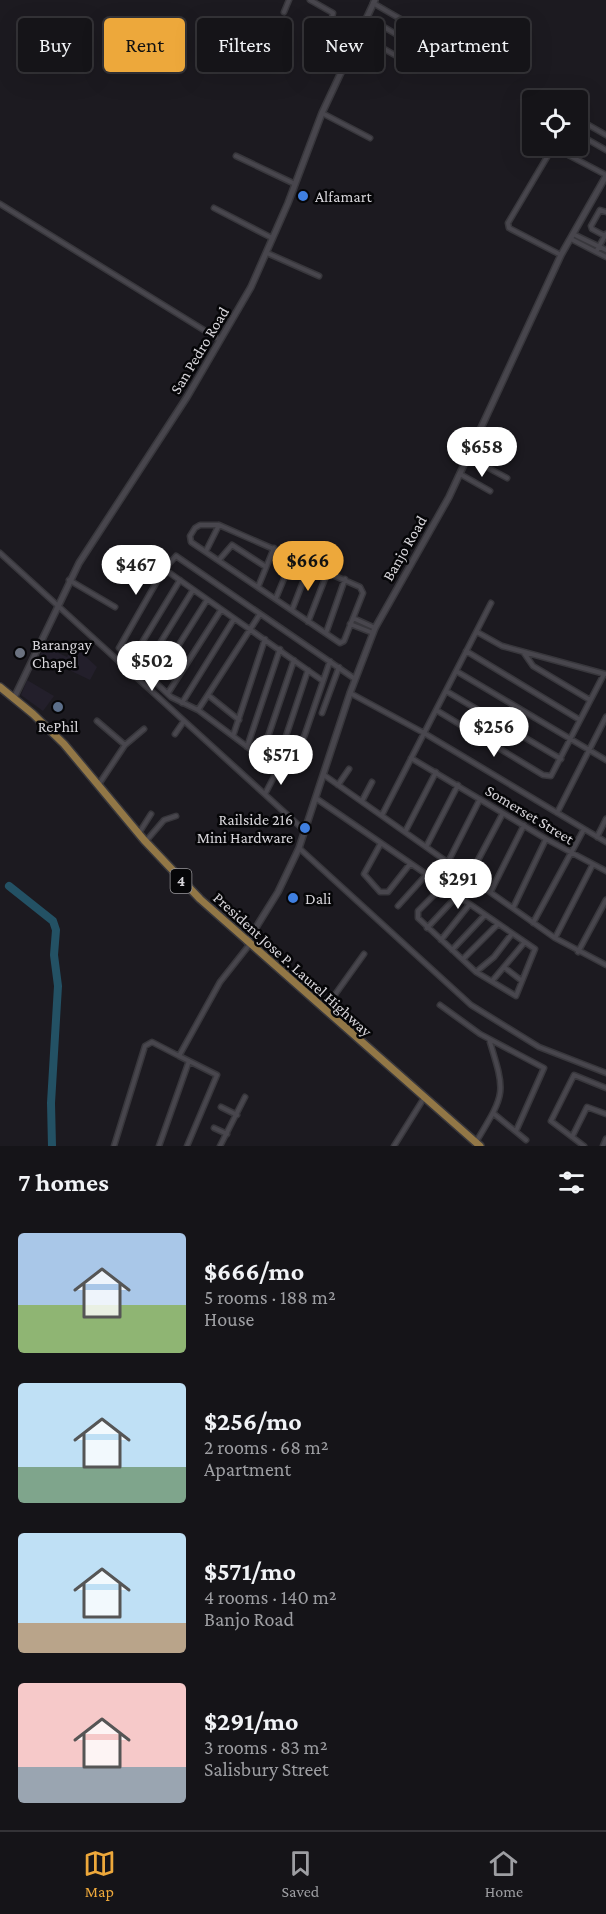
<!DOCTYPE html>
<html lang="en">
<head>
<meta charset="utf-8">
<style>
  body { margin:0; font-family:"Crimson Pro",serif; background:#222125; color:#f1f3f6; height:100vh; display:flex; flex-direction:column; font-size:22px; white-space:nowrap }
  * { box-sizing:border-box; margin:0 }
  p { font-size:20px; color:#9d9ea2 }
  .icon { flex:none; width:33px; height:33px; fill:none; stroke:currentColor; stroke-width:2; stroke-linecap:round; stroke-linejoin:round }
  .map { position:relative; height:1146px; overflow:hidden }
  .sheet { display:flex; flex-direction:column; background:#151418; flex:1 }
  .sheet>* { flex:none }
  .banner { position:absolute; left:18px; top:18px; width:570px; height:54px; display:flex; gap:12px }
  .fabs { position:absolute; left:522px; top:90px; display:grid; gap:12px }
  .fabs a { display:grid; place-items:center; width:66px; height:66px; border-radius:6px; background:#151418; box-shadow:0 6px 24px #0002,0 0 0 2px #343337; font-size:30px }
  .price { position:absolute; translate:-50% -51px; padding:0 14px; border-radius:21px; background:#fff; color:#222; font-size:20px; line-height:39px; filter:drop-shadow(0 2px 3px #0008) }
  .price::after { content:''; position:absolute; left:50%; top:36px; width:18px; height:14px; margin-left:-9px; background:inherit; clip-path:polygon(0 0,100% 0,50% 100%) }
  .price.on { background:#eda83b; color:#111 }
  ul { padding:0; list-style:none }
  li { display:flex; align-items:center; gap:18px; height:150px; padding:0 18px }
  li span { display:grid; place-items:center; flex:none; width:168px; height:120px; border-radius:6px; color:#555 }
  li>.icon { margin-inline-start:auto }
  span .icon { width:72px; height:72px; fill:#fffc; stroke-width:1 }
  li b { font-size:26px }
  h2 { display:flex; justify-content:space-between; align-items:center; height:72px; padding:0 18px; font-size:26px }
  .tag { padding:0 21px; border-radius:6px; background:#151418; box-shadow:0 6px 24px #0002,0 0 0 2px #343337; font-size:21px; line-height:54px }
  .tag.on { background:#eda83b; color:#111 }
  .menu { display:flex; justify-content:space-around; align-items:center; height:84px; border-top:2px solid #343337; background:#151418; font-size:16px; color:#9d9ea2 }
  .menu a { display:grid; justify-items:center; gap:3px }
  .menu .on { color:#eda83b }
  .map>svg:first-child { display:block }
  .built { fill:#231f2b }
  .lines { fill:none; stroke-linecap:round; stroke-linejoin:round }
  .river { stroke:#235164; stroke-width:8 }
  .minor-casing { stroke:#38373c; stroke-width:7 }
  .tertiary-casing { stroke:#38373c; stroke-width:8 }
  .trunk-casing { stroke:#38373c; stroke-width:10 }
  .minor { stroke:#48464d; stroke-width:4 }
  .tertiary { stroke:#48464d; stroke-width:5 }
  .trunk { stroke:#927746; stroke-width:7 }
  .shop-dot { fill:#3f7fe0; stroke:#060608; stroke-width:2 }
  .worship-dot { fill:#6b7280; stroke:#060608; stroke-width:2 }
  .service-dot { fill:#5c6f8a; stroke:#060608; stroke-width:2 }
  .labels { text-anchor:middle; stroke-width:5; stroke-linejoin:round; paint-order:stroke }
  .shield { fill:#060608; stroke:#98969a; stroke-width:1.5 }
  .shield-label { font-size:15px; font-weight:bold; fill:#d6d4d9 }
  .poi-label { font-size:16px; fill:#d6d4d9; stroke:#060608; text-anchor:start }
  .street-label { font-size:16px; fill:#d6d4d9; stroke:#060608 }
</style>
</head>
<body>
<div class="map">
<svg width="606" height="1146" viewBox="0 0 606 1146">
  <rect width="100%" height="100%" fill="#1c1a20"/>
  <!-- built -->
  <path class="built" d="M 44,646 L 67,657 L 74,646 L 97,667 L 90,680 L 40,656 Z
    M 27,680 L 54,696 L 43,711 L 21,695 Z"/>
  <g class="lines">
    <!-- river -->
    <path class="river" d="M 9,886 L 53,921 L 56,930 L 54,955 L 58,986 L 51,1103 L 52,1146"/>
    <defs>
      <path id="minor" d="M 310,0 L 333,13 L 329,32 L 353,43
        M 373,3 L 428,35
        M 284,12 L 289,0
        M 367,17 L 421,49
        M 358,34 L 407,62
        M 312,54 L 328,31
        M 540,98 L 545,100
        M 322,113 L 370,138
        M 578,119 L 606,135
        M 578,134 L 606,150
        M 236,156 L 295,184
        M 0,204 L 220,340
        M 214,208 L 272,238
        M 573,234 L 606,250
        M 605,236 L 592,229 L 591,226 L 600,210 L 606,212
        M 571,239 L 606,257
        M 596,252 L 606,234
        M 267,253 L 319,276
        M 561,255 L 509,228 L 508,223 L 553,147 L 606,175
        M 468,457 L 507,478
        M 460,474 L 490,491
        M 200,525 L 219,525 L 360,587 L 363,593 L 344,641 L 340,643 L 191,542 L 190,536 L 195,528 Z
        M 206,551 L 219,525
        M 0,553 L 305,831
        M 219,560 L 232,545 L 266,567
        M 164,569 L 323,681
        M 69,580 L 115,607
        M 258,587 L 274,548
        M 276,598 L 293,557
        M 292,610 L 310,564
        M 353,618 L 375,628
        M 308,622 L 328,571
        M 350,624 L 373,633
        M 477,632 L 502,646 L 605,674
        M 326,633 L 345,579
        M 466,651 L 580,720
        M 524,653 L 533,666 L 590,700
        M 132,659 L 180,580
        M 330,661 L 293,769 L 289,771 L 261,757 L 198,710 L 171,697 L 119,648 L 164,569 L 176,556 L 355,679
        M 144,669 L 193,590
        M 456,671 L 606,760
        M 156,681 L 207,600
        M 446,691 L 561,759
        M 168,693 L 221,610
        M 350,693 L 424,733 L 606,842
        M 208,695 L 239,720
        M 182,703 L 234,619
        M 198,710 L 260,614
        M 436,710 L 543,775 L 551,776 L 604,674
        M 322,713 L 339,667
        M 97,721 L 125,745
        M 175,734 L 184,721
        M 233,736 L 265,639
        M 247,747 L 280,649
        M 261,757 L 294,660
        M 411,758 L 546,839 L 606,871
        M 276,766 L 308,670
        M 324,775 L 555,938 L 606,965
        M 99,784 L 125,745 L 144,729
        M 338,785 L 349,769
        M 265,794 L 279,767
        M 317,799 L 535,949 L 516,996 L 476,972 L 418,918 L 418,911 L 443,886
        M 362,801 L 372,782
        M 557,813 L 606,717
        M 382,815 L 491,603
        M 405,832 L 436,772
        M 139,833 L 151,814
        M 597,837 L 606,819
        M 146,841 L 164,820 L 176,816
        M 381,843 L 364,874 L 380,892 L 388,892 L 410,864
        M 426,847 L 458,785
        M 299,848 L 471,1005 L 539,1047 L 606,1073
        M 448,862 L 480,799
        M 469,877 L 503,813
        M 491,891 L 524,825
        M 398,906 L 426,875
        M 513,908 L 546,839
        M 533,923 L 584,829
        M 427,928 L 457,896
        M 555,938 L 593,864
        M 441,940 L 469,905
        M 452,950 L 485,915
        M 578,952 L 606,900
        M 463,959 L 497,925
        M 504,967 L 522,981
        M 476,972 L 494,957 L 511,935
        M 493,980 L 524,943
        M 440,1005 L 480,1034 L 544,1068 L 516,1131
        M 324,1010 L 364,954
        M 179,1056 L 217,1075 L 187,1146
        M 221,1107 L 237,1115
        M 493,1113 L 526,1140
        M 214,1128 L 227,1134
        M 572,1137 L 587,1107 L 606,1114
        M 476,1142 C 506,1092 506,1094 489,1039
        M 114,1146 L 145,1046 L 152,1042 L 179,1056 L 220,982 L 250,944
        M 159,1146 L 189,1061
        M 220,1146 L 245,1097
        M 394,1146 L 424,1098
        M 584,1146 L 551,1121 L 574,1075 L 606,1088
        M 603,1146 L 606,1139"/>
      <path id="tertiary" d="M 14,698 L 79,563 L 187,397 L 251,287 L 288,203 L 322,113 L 375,0
        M 247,942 L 278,892 L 299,848 L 350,693 L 375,628 L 449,497 L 561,255 L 606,176"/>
      <path id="trunk" d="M 0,687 L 33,714 L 64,744 L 144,840 L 200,899 L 480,1146"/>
    </defs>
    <!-- minor casing -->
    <use href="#minor" class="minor-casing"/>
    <!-- tertiary casing -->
    <use href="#tertiary" class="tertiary-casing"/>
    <!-- trunk casing -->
    <use href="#trunk" class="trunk-casing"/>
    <!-- minor -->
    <use href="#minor" class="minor"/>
    <!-- tertiary -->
    <use href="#tertiary" class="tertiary"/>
    <!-- trunk -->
    <use href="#trunk" class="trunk"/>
  </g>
  <!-- markers -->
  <g class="shop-dot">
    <circle cx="303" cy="196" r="6"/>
    <circle cx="305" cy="828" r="6"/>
    <circle cx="293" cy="898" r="6"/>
  </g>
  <circle class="worship-dot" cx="20" cy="653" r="6"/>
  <circle class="service-dot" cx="58" cy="707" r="6"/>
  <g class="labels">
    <!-- shield labels -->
    <rect class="shield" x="170.5" y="869" width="21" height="24" rx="4.5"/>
    <g class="shield-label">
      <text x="181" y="886">4</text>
    </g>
    <!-- poi labels -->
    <g class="poi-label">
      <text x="315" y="202">Alfamart</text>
      <text x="32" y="650">Barangay<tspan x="32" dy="18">Chapel</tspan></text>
      <text x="58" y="732" text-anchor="middle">RePhil</text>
      <text x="293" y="825" text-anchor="end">Railside 216<tspan x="293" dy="18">Mini Hardware</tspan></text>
      <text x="305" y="904">Dali</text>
    </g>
    <!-- street labels -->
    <g class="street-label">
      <text transform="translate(199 350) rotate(-59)" y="6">San Pedro Road</text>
      <text transform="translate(404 548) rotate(-60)" y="6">Banjo Road</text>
      <text transform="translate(530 814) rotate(31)" y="6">Somerset Street</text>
      <text transform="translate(293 964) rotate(42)" y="6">President Jose P. Laurel Highway</text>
    </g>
  </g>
</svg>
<div class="fabs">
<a><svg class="icon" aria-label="locate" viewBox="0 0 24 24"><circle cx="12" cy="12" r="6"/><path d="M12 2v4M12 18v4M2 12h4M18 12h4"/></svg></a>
</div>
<b class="price" style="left:482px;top:478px">$658</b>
<b class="price on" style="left:308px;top:592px">$666</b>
<b class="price" style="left:136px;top:596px">$467</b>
<b class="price" style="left:152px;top:692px">$502</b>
<b class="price" style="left:494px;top:758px">$256</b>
<b class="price" style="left:281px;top:786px">$571</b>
<b class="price" style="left:458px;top:910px">$291</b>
<div class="banner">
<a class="tag">Buy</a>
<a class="tag on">Rent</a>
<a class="tag">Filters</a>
<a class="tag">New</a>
<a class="tag">Apartment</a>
</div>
</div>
<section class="sheet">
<h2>7 homes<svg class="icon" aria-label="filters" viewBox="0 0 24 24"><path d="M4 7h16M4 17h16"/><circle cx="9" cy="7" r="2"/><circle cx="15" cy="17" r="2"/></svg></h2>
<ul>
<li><span style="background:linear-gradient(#a9c7e8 60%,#8fb573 0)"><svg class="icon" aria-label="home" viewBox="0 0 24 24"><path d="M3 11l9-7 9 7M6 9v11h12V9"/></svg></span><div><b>$666/mo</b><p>5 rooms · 188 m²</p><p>House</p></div></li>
<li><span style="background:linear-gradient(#bfe0f5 70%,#7fa58c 0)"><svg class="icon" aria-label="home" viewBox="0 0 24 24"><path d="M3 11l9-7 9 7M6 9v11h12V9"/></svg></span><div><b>$256/mo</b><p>2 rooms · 68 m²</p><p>Apartment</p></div></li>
<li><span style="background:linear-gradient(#bfe0f5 75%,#b9a48a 0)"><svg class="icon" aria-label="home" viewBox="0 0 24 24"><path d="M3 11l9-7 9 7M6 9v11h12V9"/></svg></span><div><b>$571/mo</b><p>4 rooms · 140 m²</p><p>Banjo Road</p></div></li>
<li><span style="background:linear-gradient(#f6c9c9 70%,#9aa5b1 0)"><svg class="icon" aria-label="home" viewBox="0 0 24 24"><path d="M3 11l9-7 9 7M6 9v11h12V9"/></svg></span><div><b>$291/mo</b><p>3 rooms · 83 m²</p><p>Salisbury Street</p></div></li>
</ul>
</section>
<nav class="menu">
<a class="on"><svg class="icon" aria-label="map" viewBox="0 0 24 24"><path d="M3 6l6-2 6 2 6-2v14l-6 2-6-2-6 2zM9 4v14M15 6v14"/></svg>Map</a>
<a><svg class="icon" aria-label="saved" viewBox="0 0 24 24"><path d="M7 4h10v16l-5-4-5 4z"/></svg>Saved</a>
<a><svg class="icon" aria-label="home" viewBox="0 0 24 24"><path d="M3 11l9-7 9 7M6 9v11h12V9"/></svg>Home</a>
</nav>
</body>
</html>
